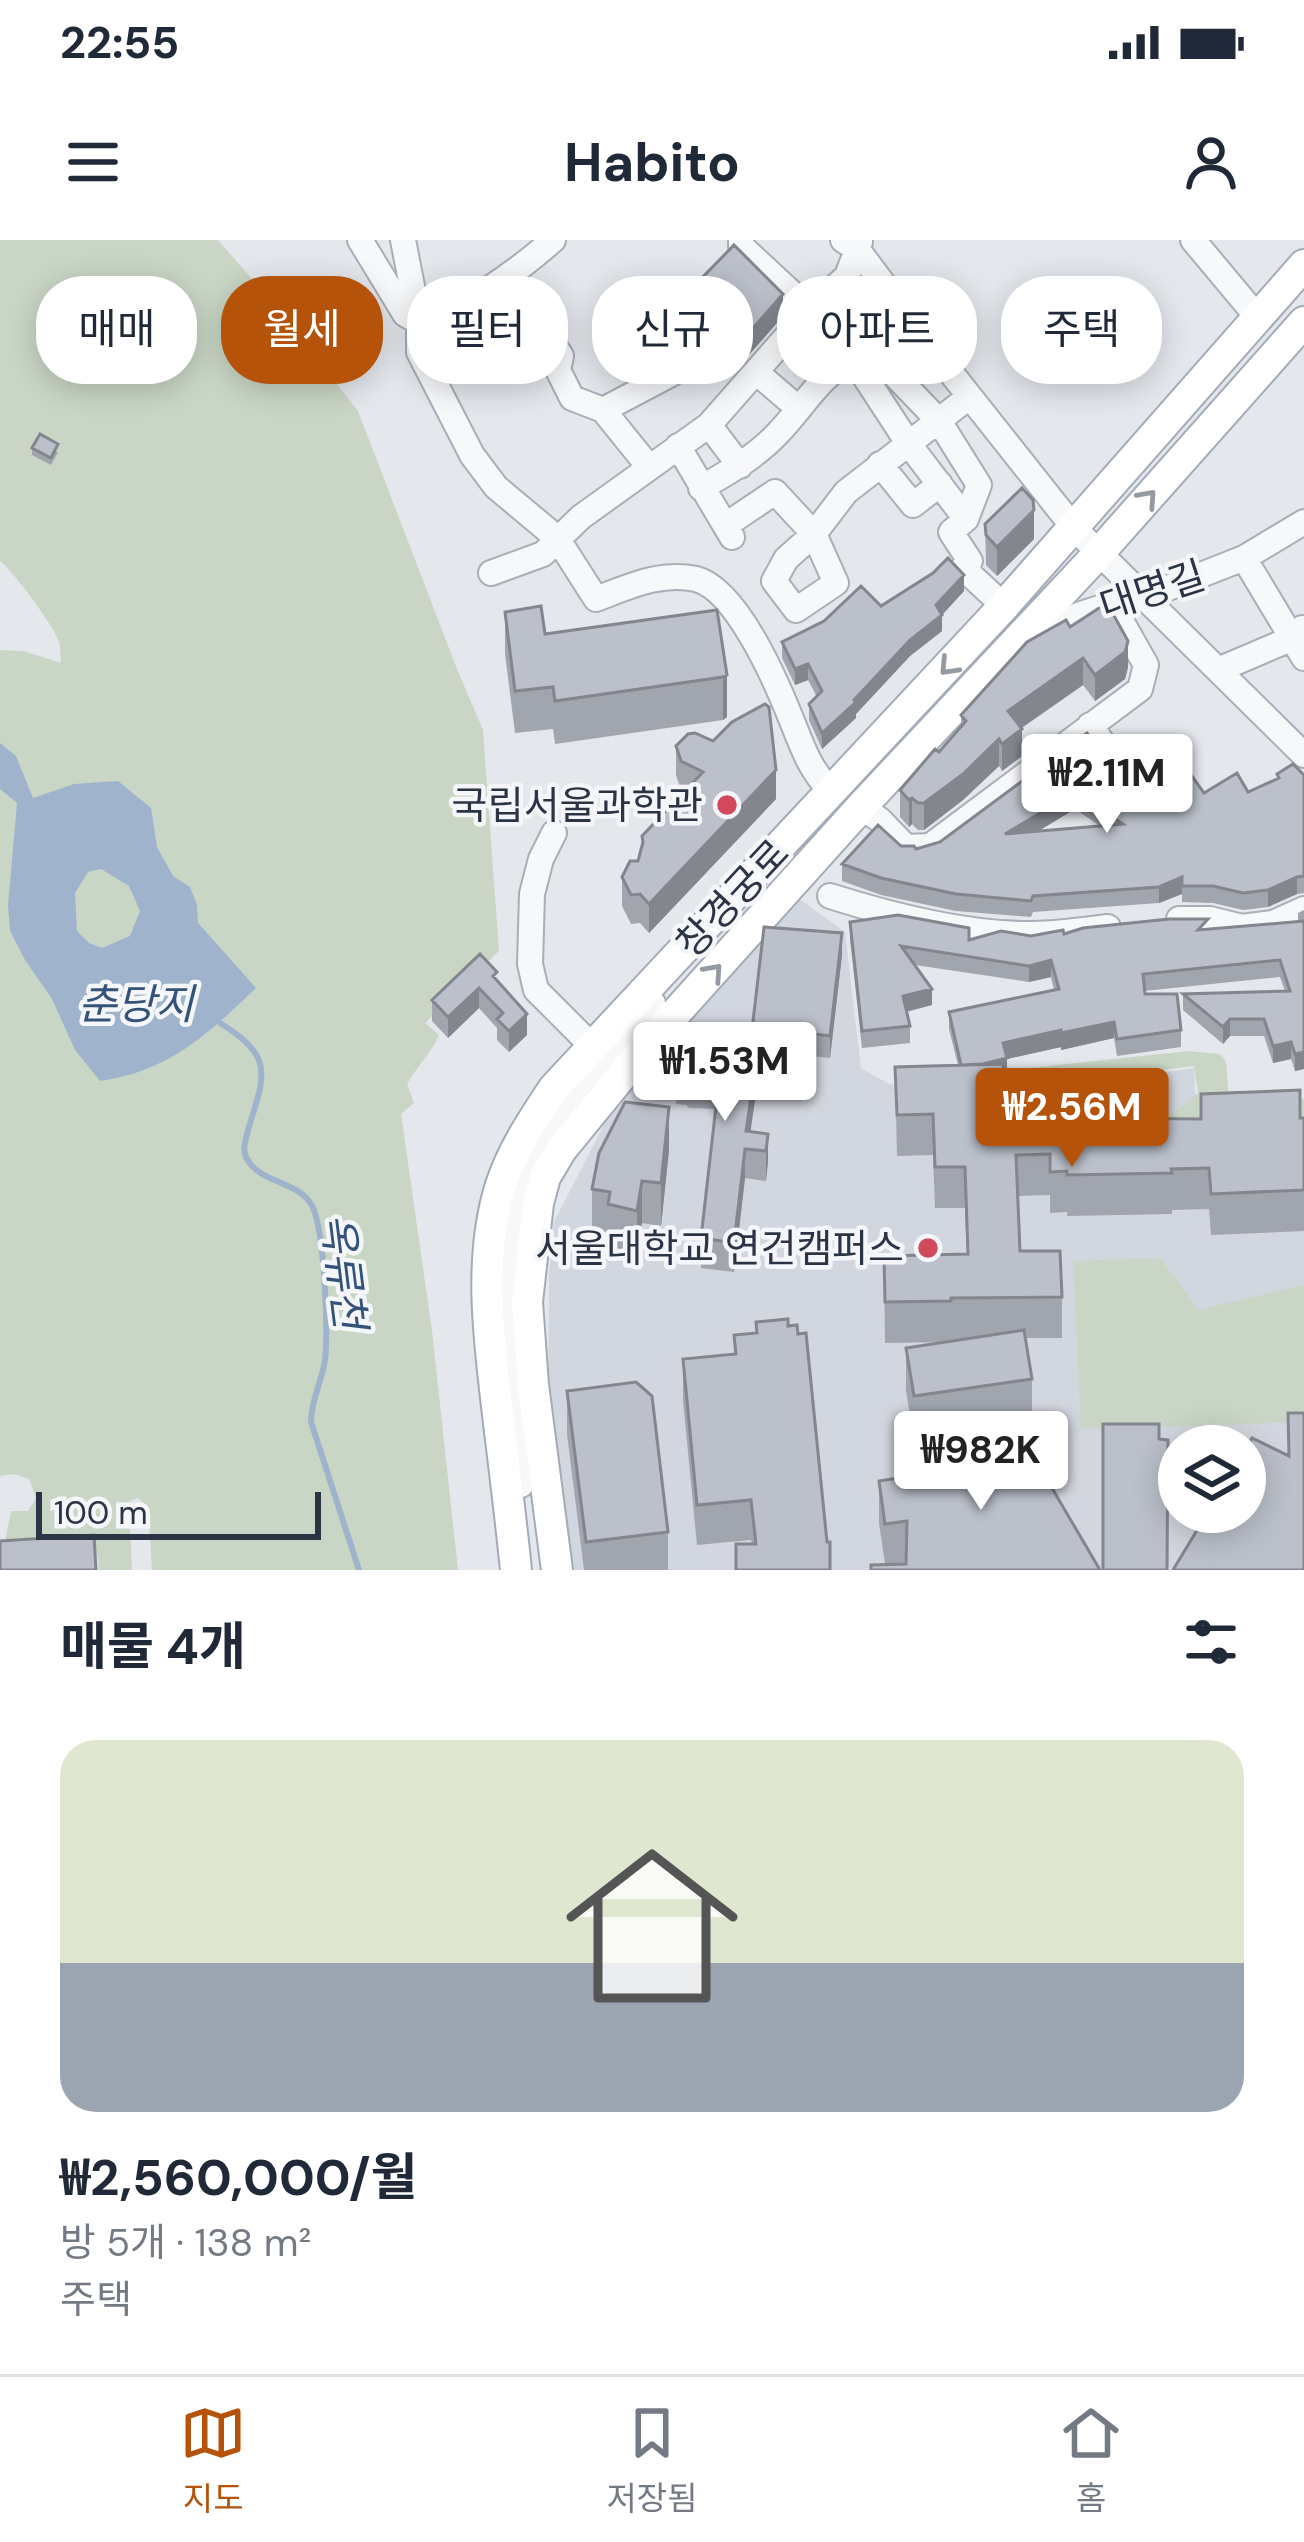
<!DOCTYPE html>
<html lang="ko">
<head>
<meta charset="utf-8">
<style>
  body { margin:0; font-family:"DM Sans","Noto Sans KR",sans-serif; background:#f6f6f7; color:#1f2937; height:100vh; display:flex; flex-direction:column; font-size:45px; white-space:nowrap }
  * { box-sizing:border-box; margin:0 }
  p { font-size:39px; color:#747a83 }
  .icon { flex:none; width:66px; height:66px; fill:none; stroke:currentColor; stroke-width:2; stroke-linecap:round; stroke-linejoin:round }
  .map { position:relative; height:1330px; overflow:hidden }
  .details { display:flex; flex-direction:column; background:#fff; flex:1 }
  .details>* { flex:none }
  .guide { position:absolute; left:36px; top:36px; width:1233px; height:108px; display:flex; gap:24px }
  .tools { position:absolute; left:1158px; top:1185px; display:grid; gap:24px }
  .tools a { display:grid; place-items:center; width:108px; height:108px; border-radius:50%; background:#fff; box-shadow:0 6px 30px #0003; font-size:60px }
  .scale { position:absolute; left:36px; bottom:30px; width:285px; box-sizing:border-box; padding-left:12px; border:6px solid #2b3445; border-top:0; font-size:33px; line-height:42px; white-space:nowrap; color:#2b3445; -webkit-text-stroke:9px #f4f6f9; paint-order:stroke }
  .price { position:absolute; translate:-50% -102px; padding:0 27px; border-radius:12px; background:#fff; color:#222; font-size:39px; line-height:78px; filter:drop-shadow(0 3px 6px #0008) }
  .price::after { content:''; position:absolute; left:50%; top:72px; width:36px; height:27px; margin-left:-18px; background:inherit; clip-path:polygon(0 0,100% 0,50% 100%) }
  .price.active { background:#b45309; color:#fff }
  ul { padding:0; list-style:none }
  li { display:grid; align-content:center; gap:24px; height:636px; padding:0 60px }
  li+li { border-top:3px solid #e0e1e3 }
  li span { display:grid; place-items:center; height:372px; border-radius:36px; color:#555 }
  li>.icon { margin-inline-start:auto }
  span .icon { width:216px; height:216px; fill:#fffc; stroke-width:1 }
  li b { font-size:51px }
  h2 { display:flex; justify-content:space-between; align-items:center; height:144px; padding:0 60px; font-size:51px }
  .chip { padding:0 42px; border-radius:48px; background:#fff; box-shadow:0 6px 30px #0003; font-size:42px; line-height:108px }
  .chip.active { background:#b45309; color:#fff }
  .status { display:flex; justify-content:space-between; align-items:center; height:84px; padding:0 60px; background:#fff; direction:ltr }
  .status svg { height:33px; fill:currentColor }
  header { display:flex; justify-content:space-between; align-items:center; height:156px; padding:0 60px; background:#fff; font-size:54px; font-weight:700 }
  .tabs { display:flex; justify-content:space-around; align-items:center; height:168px; border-top:3px solid #e0e1e3; background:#fff; font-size:33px; color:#747a83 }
  .tabs a { display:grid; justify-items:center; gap:6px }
  .tabs .active { color:#b45309 }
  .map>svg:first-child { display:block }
  .built { fill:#d2d6de; fill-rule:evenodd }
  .green { fill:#c9d6c5 }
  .water { fill:#9fb4cc; fill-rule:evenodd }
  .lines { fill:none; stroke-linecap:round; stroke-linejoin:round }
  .stream { stroke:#9fb4cc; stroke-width:6 }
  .minor-casing { stroke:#a9aeb7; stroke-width:28 }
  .major-casing { stroke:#a3abb8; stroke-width:34 }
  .minor { stroke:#f7f8fa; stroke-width:24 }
  .major { stroke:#fff; stroke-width:30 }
  .wall { fill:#a1a5ae; fill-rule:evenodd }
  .shaded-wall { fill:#83868d }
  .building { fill:#bbc0ca; stroke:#83868d; stroke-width:3; fill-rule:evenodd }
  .oneway { stroke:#959aa2 }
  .poi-dot { fill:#d1495b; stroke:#f4f6f9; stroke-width:4.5 }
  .labels { text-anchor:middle; stroke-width:9; stroke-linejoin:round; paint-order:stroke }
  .street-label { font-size:39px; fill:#2b3445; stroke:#f4f6f9 }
  .poi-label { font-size:39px; fill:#2b3445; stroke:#f4f6f9; text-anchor:end }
  .water-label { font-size:42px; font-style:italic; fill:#34527a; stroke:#f4f6f9 }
</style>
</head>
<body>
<div class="status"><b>22:55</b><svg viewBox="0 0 49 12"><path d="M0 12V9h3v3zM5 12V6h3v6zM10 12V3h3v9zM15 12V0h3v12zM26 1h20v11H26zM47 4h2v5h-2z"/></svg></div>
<header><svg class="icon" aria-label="menu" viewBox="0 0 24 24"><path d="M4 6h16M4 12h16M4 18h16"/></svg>Habito<svg class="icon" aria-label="person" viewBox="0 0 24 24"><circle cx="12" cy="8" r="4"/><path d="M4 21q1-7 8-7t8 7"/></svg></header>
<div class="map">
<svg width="1304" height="1330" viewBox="0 0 1304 1330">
  <rect width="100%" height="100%" fill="#e4e7ec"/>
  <!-- built -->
  <path class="built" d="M 795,656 L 845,692 L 861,828 L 889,844 L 991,856 L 1194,828 L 1197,886 L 1304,886 L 1304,1330 L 569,1330 L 548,1165 L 549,1034 L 554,982 L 608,877 ZM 1179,1206 L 1245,1206 L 1245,1272 L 1179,1272 Z"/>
  <!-- green -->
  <path class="green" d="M 0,0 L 218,0 L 283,75 L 358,171 L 457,429 L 483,490 L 499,711 L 425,783 L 439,795 C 431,814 417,825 407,845 L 414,863 L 401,874 L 432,1091 L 458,1330 L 152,1330 L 148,1268 L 138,1258 L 129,1262 L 132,1330 L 99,1330 L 97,1313 L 18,1319 L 4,1306 L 11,1271 L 28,1271 L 36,1258 L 29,1239 L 14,1234 L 0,1236 L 0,410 L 23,411 L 61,423 C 60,416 61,409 59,402 C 55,387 14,332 0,321 Z
    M 1188,811 L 1220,814 L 1226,822 L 1229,858 L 1304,859 L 1304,912 L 1173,911 L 1023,915 L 1019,912 L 1020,898 L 1066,890 L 1161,883 L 1198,853 L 1194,826 L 1015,848 L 1011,837 L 1013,832 L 1020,829 Z
    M 1160,1018 L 1199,1070 L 1304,1045 L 1304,1182 L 1081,1189 L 1073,1021 Z"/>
  <!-- water -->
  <path class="water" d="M 0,503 L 16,516 L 33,558 L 74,544 L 118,541 L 151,568 L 157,607 L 173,636 L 190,647 L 197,665 L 198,683 L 256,748 C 207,795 169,831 100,841 L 75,810 L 52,759 L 25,720 L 10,691 L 8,665 L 17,563 L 0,549 ZM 101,629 L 129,646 L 140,671 L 130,696 L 102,708 L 89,703 L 77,691 L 75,653 L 88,632 Z"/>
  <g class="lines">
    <!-- stream -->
    <path class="stream" d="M 220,783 C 275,817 265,835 248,890 C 246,899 242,908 246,917 C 258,943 296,940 311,964 C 325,986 328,1092 325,1120 C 322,1141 311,1160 311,1182 L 359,1330"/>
    <defs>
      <path id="minor" d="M 360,0 L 405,74 L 419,82 C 471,65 513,35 553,0
        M 403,0 L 419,82 L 419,112 L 472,215 L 496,247 L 557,298 L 596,359 C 628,347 661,331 696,339 C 736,349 775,439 790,476 C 801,503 809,529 830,550
        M 843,0 L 858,10 L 925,100 L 1074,288 L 1304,515
        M 1193,0 L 1259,79
        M 494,47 L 510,64 L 521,71 L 542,103 L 551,100 L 561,116 L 558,130 L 572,158 L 603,170 L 649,227
        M 863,102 L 939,181 L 979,245 L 966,279
        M 854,120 L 908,203 L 966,279 L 951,292 L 970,321 L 963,328 L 1004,366
        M 756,132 L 799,169
        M 603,170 L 673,133
        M 709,185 L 740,226
        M 678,206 L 732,297
        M 880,224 L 913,265 L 940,244
        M 701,248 C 729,232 757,216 779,192 C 803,168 822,131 854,120 L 863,102 L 810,70 L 741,6 L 741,0
        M 726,285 L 775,252 L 814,294 L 846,252 L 969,157
        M 814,294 L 836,343 L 796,370 L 774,341 L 786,319 Z
        M 1244,318 L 1304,418
        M 491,333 L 543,314 L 581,277 L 709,185 L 810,70 L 847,36 L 860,2
        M 1039,397 L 1078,375 L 1127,359 L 1145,357 L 1244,318 L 1304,282
        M 1218,430 L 1286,401 L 1302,388
        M 1090,485 L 1145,563
        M 861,567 L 880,580 L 906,607 L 930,606 L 1140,449 L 1146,425 L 1111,363
        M 554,593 L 541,619 L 532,654 L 530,724 L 536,750 L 592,806
        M 830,656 C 893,676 967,695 1033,694 C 1058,694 1084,690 1108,687
        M 1179,679 L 1210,679 L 1242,687 L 1273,683 L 1304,669
        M 521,1245 C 511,1146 486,1006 532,915 C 561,859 611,809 653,763"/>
      <path id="major" d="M 516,1330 C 511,1281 505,1232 499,1183 C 490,1106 477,1020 501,945 C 513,909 534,878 554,848 L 1004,366 L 1304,25
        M 557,1330 L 533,1145 L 527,1062 L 538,963 L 545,937 L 561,910 L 646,806 L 861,567 L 1099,313 L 1304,82"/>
    </defs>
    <!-- minor casing -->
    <use href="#minor" class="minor-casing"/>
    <!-- major casing -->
    <use href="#major" class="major-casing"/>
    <!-- minor -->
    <use href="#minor" class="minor"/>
    <!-- major -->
    <use href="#major" class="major"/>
  </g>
  <!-- wall -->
  <path class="wall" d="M 695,45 L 783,76 L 747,117 L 695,67 Z
    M 32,208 L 58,212 L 51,225 L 32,215 Z
    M 985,284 L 1034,299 L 997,336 L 986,325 Z
    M 964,351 L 942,375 L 942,391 L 910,416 L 856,474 L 856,478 L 822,509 L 809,480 L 809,464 L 817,457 L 808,440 L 795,445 L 782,418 L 782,402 L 881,366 Z
    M 717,370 L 727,477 L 723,480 L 555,504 L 553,489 L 515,493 L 505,414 L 505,372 L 545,394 Z
    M 1070,387 L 1128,427 L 1125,439 L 1095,461 L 1083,445 L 1022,488 L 1022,516 L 1002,531 L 999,526 L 963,560 L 924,590 L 918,590 L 912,584 L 909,587 L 900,577 L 900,550 L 939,512 L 961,487 L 961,475 Z
    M 1087,493 L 1132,556 L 1139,562 L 1148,562 L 1204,553 L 1248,552 L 1277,539 L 1277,534 L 1304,535 L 1304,653 L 1297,654 L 1268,667 L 1243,670 L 1213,663 L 1182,662 L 1182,654 L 1159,663 L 1033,672 L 1031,677 L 956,671 L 881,655 L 842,641 L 842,624 L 901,606 L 916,609 L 940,602 ZM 1075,569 L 1100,586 L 1038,591 Z
    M 676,506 L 776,559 L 649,693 L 640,683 L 631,684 L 622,666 L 622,637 L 638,621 L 642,606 L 642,596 L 684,552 L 681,550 L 676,535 Z
    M 1304,670 L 1304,829 L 1295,831 L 1291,819 L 1273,823 L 1264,796 L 1230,796 L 1223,804 L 1183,770 L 1183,754 L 1285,751 L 1280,737 L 1144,751 L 1145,754 L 1181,790 L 1181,807 L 1117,816 L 1114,798 L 1061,810 L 1061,807 L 1007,819 L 1007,835 L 1003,836 L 1011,899 L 1048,899 L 1304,878 L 1304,991 L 1211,995 L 1209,969 L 1172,970 L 1172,974 L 1067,976 L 1067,972 L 1050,973 L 1050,955 L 1018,956 L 1020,1011 L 1062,1057 L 1062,1098 L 1026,1098 L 1032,1139 L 1032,1181 L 955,1192 L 976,1231 L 1100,1330 L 885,1324 L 879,1283 L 879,1241 L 925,1234 L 925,1197 L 914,1198 L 906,1151 L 906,1108 L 947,1102 L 885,1103 L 884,1016 L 967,1014 L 965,968 L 935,968 L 933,915 L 897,916 L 895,827 L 958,825 L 949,789 L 949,772 L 1054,750 L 1051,737 L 1029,742 L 915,725 L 932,765 L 907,772 L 910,786 L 910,803 L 862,808 L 850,699 L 850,682 L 969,700 L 1064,694 L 1208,689 L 1298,682 L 1298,673 Z
    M 842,715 L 830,818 L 777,812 L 776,814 L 759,812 L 759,832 L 750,892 L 768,894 L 766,941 L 745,938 L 734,1032 L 701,1028 L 701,998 L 715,869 L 689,868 L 686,865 L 676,864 L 676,835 L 752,802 L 752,790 Z
    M 497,741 L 527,795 L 509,812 L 497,800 L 497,788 L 479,768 L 448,798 L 432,781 L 432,760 Z
    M 669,910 L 661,986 L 642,983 L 637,1013 L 608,1006 L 608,994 L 592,991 L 592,949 Z
    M 756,1082 L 827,1302 L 752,1304 L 751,1300 L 697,1305 L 683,1160 L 683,1119 L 734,1115 L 734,1095 L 756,1093 Z
    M 567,1151 L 668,1292 L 668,1330 L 584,1330 L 567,1194 Z"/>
  <!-- shaded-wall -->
  <path class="shaded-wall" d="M 783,54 L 783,76 L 747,117 L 747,95 Z
    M 1034,270 L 1034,299 L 997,336 L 997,307 Z
    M 964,335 L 964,351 L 942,375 L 942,391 L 910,416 L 856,474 L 856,478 L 822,509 L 822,493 L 854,460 L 936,365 Z
    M 1128,401 L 1128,427 L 1125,439 L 1095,461 L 1095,435 Z
    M 1083,418 L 1083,445 L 1008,497 L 1008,471 Z
    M 808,424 L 808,440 L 795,445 L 795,429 Z
    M 727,435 L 727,477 L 723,480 L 723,437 Z
    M 1022,489 L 1022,516 L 1002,531 L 1002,504 Z
    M 999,499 L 999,526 L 963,560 L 924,590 L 924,563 Z
    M 776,530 L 776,559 L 649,693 L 649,664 Z
    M 1075,552 L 1075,569 L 1005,611 L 1005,594 Z
    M 912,558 L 912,584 L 909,587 L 909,560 Z
    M 1182,637 L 1182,654 L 1159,663 L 1159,647 Z
    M 1297,637 L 1297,654 L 1268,667 L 1268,650 Z
    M 842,693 L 842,715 L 830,818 L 830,796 Z
    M 1051,720 L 1051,737 L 1029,742 L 1029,726 Z
    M 479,748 L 479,768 L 448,798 L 448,777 Z
    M 932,749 L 932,765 L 903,772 L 903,756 Z
    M 527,774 L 527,795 L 509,812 L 509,791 Z
    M 1230,779 L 1230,796 L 1223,804 L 1223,787 Z
    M 1114,782 L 1114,798 L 1061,810 L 1061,793 Z
    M 1061,790 L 1061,807 L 1007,819 L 1007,835 L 962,846 L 962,829 L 1003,803 Z
    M 1291,802 L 1291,819 L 1273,823 L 1273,806 Z
    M 759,803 L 759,832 L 748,909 L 746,891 Z
    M 1304,812 L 1304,829 L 1295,831 L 1295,814 Z
    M 1009,854 L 1009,895 L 1003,903 L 1003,862 Z
    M 669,867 L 669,910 L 661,986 L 661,943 Z
    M 768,894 L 768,923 L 766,941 L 766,911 Z
    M 745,909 L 745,938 L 734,1032 L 734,1003 Z
    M 642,941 L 642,983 L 637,1013 L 637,971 Z"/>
  <!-- building -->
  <path class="building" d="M 734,5 L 783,54 L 747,95 L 695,45 Z
    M 40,194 L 58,204 L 51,218 L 32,208 Z
    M 1022,248 L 1033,260 L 1034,270 L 997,307 L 986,295 L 985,284 Z
    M 948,318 L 964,335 L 936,365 L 942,375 L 910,400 L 854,460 L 856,462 L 822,493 L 809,464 L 822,451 L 808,424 L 795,429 L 782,402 L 824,381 L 861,346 L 881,366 L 933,333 Z
    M 1107,363 L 1128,401 L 1125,412 L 1095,435 L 1083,418 L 1008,471 L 1022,489 L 1002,504 L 999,499 L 963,534 L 924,563 L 918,563 L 912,558 L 909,560 L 900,550 L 935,509 L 939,512 L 966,481 L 961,475 L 1027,402 L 1066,380 L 1070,387 Z
    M 541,366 L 545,394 L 717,370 L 727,435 L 723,437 L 555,461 L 553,447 L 515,451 L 505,372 Z
    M 765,464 L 769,467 L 776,530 L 649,664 L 640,654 L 631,655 L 622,637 L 630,621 L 638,621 L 643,602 L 642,596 L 703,532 L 681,521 L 676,506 L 688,494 L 695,493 L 713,501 L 732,482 Z
    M 1087,493 L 1132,556 L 1139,562 L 1148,562 L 1155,559 L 1160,552 L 1161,543 L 1184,525 L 1204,553 L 1237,533 L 1248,552 L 1279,538 L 1277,534 L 1293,524 L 1304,535 L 1304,636 L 1297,637 L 1268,650 L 1243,653 L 1213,646 L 1182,646 L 1182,637 L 1159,647 L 1033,656 L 1031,661 L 956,654 L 881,638 L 842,624 L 878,585 L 901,606 L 914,606 L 916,609 L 940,602 ZM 1075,552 L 1123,584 L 1005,594 Z
    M 898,675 L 969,688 L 969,700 L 1001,691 L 1031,696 L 1063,690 L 1064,694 L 1083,688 L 1169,679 L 1208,679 L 1198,690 L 1304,681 L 1304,812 L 1295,814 L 1291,802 L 1273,806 L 1264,779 L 1230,779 L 1223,787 L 1183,754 L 1290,751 L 1280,720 L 1143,734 L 1145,754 L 1177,754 L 1181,790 L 1117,799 L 1114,782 L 1061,793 L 1061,790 L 1003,803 L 1007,818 L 983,824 L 961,825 L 949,772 L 1059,749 L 1051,720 L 1029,726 L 901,706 L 932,749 L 903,756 L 910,786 L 862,791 L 850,682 Z
    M 764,687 L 842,693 L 830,796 L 777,789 L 776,792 L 752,790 Z
    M 480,714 L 497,732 L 493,736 L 527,774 L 509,791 L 497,779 L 503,773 L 479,748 L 448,777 L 432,760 Z
    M 680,797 L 759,803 L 746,891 L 768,894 L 766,911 L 745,909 L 734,1003 L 701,998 L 719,840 L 689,839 L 686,836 L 676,835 Z
    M 1003,824 L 1003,838 L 1008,837 L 1009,854 L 1003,862 L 1004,889 L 1011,889 L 1011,899 L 1049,899 L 1048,883 L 1087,882 L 1087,878 L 1201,879 L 1201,854 L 1300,850 L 1300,878 L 1304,878 L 1304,950 L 1211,954 L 1209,928 L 1171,929 L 1172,933 L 1067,935 L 1067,931 L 1050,932 L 1050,914 L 1016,915 L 1020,1011 L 1060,1011 L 1062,1057 L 951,1058 L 951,1061 L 885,1062 L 884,1016 L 968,1014 L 965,927 L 935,927 L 933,874 L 897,875 L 895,827 Z
    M 625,862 L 669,867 L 661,943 L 642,941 L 637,971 L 608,964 L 610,952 L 592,949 L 599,913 Z
    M 788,1079 L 788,1086 L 797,1085 L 798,1094 L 806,1093 L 827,1302 L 830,1302 L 830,1330 L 736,1330 L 736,1304 L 756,1304 L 751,1260 L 697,1265 L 683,1119 L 736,1114 L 734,1095 L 757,1093 L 756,1082 Z
    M 1024,1090 L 1032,1139 L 914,1156 L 906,1108 Z
    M 636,1142 L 652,1156 L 668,1292 L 586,1302 L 567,1151 Z
    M 1288,1173 L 1304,1173 L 1304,1330 L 1173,1330 L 1208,1272 L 1245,1272 L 1245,1210 L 1252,1198 L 1289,1216 Z
    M 1103,1184 L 1159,1184 L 1159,1199 L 1168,1200 L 1167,1330 L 1103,1330 Z
    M 925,1192 L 976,1192 L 976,1231 L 1025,1202 L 1100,1330 L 871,1330 L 871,1325 L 906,1324 L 907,1281 L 885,1284 L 879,1241 L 925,1234 Z
    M 94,1295 L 96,1330 L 0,1330 L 0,1301 Z"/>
  <!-- one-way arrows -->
  <defs><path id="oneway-chevron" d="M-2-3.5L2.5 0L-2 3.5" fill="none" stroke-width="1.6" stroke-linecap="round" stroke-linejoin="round" transform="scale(3)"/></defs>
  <g class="oneway">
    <use href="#oneway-chevron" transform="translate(1148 258) rotate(-48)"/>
    <use href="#oneway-chevron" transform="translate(948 427) rotate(133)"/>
    <use href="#oneway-chevron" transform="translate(714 732) rotate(-48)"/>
  </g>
  <!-- markers -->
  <g class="poi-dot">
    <circle cx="727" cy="565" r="12"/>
    <circle cx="928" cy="1008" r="12"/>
  </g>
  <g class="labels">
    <!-- street labels -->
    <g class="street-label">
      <text transform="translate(1152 350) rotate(-18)" y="14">대명길</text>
      <text transform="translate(732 658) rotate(-47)" y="14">창경궁로</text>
    </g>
    <!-- poi labels -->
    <g class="poi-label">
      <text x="703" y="579">국립서울과학관</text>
      <text x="904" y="1022">서울대학교 연건캠퍼스</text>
    </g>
    <!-- water labels -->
    <g class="water-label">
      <text x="136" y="779">춘당지</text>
      <text transform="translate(344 1031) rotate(83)" y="15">옥류천</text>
    </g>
  </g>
</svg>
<div class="tools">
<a><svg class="icon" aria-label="layers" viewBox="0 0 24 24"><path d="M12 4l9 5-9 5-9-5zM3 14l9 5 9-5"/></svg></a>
</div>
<div class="scale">100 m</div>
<b class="price" style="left:1107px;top:596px">₩2.11M</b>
<b class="price" style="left:725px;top:884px">₩1.53M</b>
<b class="price active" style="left:1072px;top:930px">₩2.56M</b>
<b class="price" style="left:981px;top:1273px">₩982K</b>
<div class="guide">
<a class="chip">매매</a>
<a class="chip active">월세</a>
<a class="chip">필터</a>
<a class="chip">신규</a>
<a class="chip">아파트</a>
<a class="chip">주택</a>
</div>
</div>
<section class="details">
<h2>매물 4개<svg class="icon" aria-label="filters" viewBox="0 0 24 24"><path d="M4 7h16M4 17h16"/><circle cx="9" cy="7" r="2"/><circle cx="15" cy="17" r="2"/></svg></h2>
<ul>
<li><span style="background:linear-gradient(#dfe7d0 60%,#9aa5b1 0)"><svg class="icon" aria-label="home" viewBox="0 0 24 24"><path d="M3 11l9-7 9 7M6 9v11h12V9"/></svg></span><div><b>₩2,560,000/월</b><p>방 5개 · 138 m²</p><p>주택</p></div></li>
</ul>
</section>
<nav class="tabs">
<a class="active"><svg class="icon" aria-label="map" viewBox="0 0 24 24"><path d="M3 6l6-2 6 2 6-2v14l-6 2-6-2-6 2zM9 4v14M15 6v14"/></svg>지도</a>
<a><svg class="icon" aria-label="saved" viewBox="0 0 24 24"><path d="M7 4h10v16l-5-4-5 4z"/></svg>저장됨</a>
<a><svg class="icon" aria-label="home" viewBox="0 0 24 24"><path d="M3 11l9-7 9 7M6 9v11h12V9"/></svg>홈</a>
</nav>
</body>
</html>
